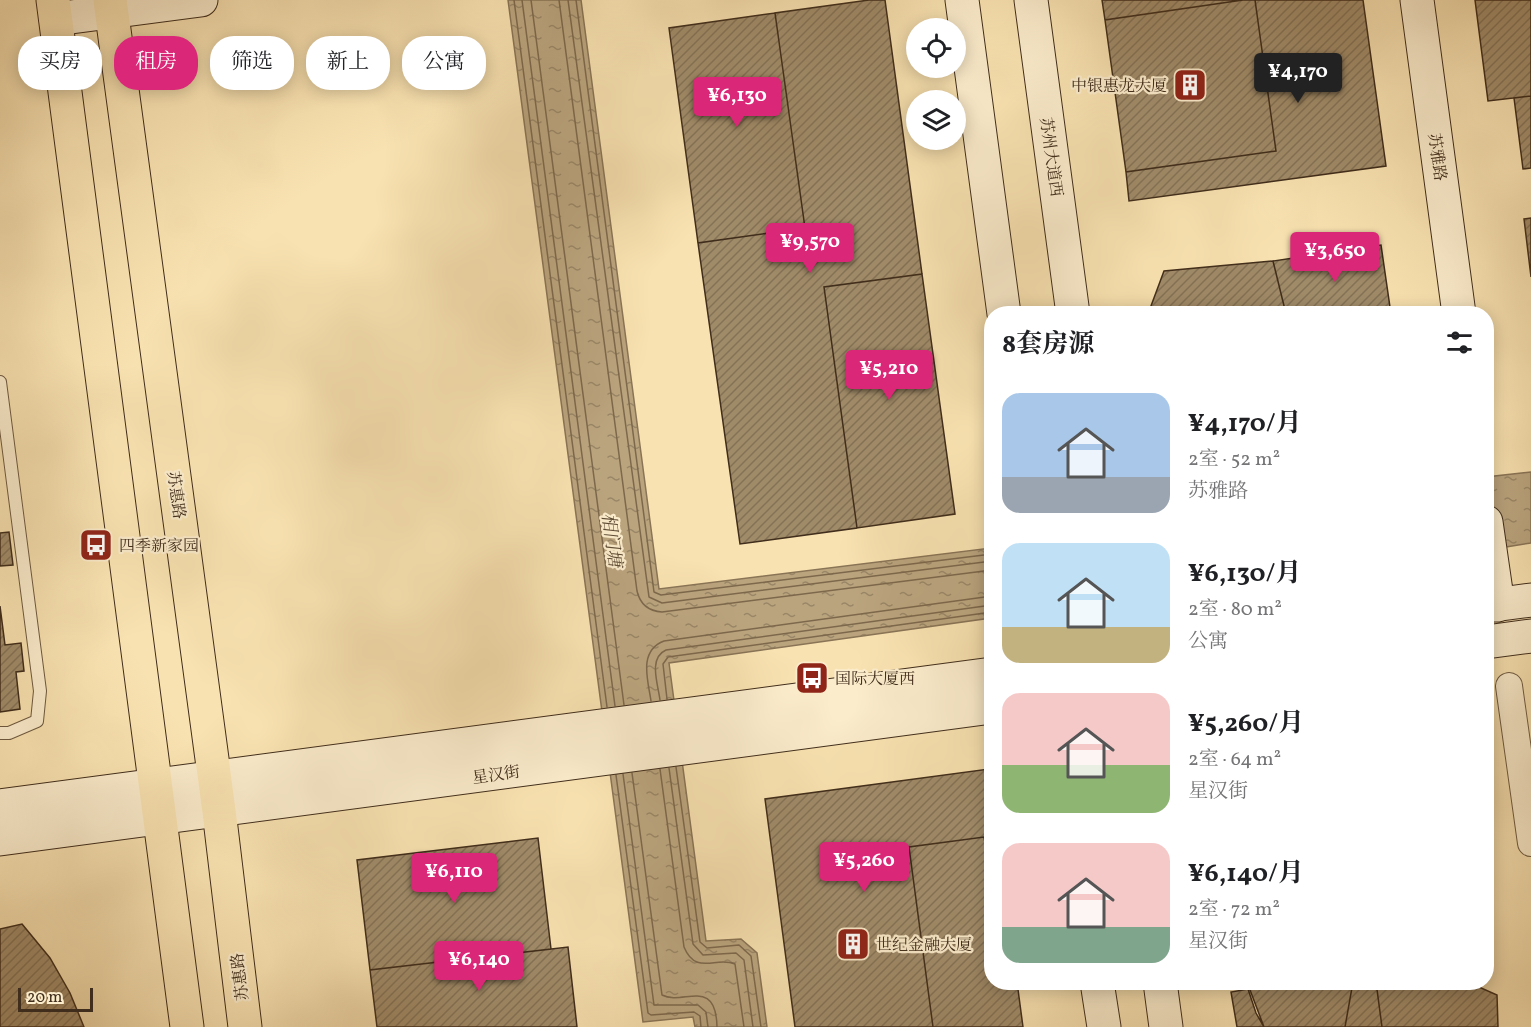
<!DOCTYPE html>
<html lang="zh">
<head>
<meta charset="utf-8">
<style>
  body { margin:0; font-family:Vollkorn,"Noto Serif SC",serif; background:#f6f6f6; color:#202124; height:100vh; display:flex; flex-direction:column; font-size:22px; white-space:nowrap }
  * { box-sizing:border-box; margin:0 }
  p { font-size:20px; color:#757577 }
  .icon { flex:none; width:33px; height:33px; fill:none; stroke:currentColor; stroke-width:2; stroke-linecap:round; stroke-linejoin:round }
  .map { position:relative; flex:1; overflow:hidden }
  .side { position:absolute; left:984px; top:306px; width:510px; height:684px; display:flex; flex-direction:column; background:#fff; border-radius:24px; box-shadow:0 3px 15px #0003 }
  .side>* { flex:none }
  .guide { position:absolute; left:18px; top:36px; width:570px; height:54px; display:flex; gap:12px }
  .controls { position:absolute; left:906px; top:18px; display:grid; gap:12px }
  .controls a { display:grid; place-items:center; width:60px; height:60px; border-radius:50%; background:#fff; box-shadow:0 3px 15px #0003; font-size:30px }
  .scale { position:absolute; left:18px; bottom:15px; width:75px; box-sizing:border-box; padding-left:6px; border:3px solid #402d1b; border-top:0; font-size:16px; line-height:21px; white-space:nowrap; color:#402d1b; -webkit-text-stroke:4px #fbeccc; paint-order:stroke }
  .price { position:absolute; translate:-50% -51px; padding:0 14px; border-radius:6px; background:#db2777; color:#fff; font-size:20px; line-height:39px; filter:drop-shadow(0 2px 3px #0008) }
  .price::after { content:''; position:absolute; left:50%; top:36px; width:18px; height:14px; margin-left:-9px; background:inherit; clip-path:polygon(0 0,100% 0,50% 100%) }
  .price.active { background:#222; color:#fff }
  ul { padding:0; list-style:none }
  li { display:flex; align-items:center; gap:18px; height:150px; padding:0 18px }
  li span { display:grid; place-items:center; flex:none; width:168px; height:120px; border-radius:18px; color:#555 }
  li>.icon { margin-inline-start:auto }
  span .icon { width:72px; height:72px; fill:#fffc; stroke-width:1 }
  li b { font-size:26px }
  h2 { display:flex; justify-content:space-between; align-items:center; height:72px; padding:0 18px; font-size:26px }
  .pill { padding:0 21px; border-radius:24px; background:#fff; box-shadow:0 3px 15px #0003; font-size:21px; line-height:54px }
  .pill.active { background:#db2777; color:#fff }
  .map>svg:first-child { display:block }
  .water { fill:url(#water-ripples); stroke:#897456; stroke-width:1.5 }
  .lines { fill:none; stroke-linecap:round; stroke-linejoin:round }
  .shore { stroke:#7d684c; stroke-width:1.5 }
  .building { fill:url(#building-hatch); stroke:#402d1b; stroke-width:1.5 }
  .lane-casing { stroke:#6e5a40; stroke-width:14 }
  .street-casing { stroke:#6e5a40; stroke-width:28 }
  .secondary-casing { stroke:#402d1b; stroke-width:35 }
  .primary-casing { stroke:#402d1b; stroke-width:35 }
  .lane { stroke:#fbeccc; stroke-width:12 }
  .street { stroke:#fbeccc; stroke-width:26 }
  .secondary { stroke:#fbeccc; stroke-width:33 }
  .primary { stroke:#f9e2b1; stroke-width:33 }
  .labels { text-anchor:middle; stroke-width:4.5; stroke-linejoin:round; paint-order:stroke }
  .poi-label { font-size:16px; fill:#402d1b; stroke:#fbeccc; text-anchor:start }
  .street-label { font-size:16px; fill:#402d1b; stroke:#fbeccc }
  .water-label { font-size:18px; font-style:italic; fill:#5e4b34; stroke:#fbeccc }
</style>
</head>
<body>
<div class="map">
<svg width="1531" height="1027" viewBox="0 0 1531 1027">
  <defs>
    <pattern id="water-ripples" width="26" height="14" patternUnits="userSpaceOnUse" patternTransform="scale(1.5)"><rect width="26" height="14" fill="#baa47e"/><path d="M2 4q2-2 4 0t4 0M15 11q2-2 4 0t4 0" fill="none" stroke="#998666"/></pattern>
    <pattern id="building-hatch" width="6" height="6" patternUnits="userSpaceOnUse" patternTransform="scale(1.5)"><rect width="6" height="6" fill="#a08b69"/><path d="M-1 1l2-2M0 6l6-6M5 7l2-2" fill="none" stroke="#847256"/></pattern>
  </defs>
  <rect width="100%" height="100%" fill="#f9e2b1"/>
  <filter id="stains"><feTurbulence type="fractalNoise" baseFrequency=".00333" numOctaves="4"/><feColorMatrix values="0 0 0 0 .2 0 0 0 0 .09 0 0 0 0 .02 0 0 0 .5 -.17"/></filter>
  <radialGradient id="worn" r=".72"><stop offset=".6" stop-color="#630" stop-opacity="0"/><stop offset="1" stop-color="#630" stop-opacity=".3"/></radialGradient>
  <!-- water -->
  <path class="water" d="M 508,0 L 581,0 L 659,589 L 991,548 L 991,618 L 669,663 L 706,941 L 741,939 L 757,953 L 767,1027 L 695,1027 L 693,1017 L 643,1022 Z
    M 1531,472 L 1531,543 L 1487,550 L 1486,477 Z"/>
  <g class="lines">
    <!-- shore -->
    <path class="shore" d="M 514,0 L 607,707
      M 522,0 L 615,706
      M 531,0 L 624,705
      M 559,0 L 637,591 C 640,604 648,611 662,612 L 992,570
      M 568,0 L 649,597 L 662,603 L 992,561
      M 576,0 L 654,592 L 661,595 L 992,554
      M 667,699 L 663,664 L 668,657 L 992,612
      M 660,700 C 658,684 648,658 666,650 L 992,605
      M 651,701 C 648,680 638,651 664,641 L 992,596
      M 676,767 L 700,942 L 707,948 L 739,945 L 751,956 L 761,1027
      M 669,768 L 693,944 L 703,955 L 736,953 L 744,960 L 753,1027
      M 660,769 L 684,947 C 696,976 716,956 735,964 L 744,1027
      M 632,773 L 662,995 C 683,1006 716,976 717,1027
      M 623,774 L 654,1005 L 698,1005 L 706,1012 L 708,1027
      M 616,775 L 648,1013 L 651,1015 L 694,1012 L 700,1016 L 701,1027"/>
  </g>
  <!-- building -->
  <path class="building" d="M 869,0 L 885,0 L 922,274 L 824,287 L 857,528 L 740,544 L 698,243 L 805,228 L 775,13 Z
    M 1102,0 L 1243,0 L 1105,20 Z
    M 1243,0 L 1255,0 L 1276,151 L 1126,172 L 1105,20 Z
    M 1255,0 L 1363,0 L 1386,166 L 1129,201 L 1126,172 L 1276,151 Z
    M 1475,0 L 1531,0 L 1531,96 L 1488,101 Z
    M 775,13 L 805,228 L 698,243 L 669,28 Z
    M 1531,96 L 1531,168 L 1523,169 L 1514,98 Z
    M 1531,218 L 1531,277 L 1524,219 Z
    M 1381,245 L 1391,314 L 1286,314 L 1273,261 Z
    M 1273,261 L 1286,314 L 1148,314 L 1164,271 Z
    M 922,274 L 955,514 L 857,528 L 824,287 Z
    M 9,532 L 13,565 L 0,566 L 0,533 Z
    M 0,606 L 5,645 L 21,643 L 24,671 L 16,672 L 20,709 L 0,712 Z
    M 989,769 L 992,860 L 988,860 L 984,837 L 909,847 L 933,1027 L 795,1027 L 765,799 Z
    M 984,837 L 988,860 L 992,860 L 992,982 L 1017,982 L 1023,1027 L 933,1027 L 909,847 Z
    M 538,838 L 551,949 L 370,970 L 357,860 Z
    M 22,924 L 50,958 L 70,993 L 84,1027 L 0,1027 L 0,929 Z
    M 568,947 L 577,1027 L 377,1027 L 370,970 Z
    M 1247,982 L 1353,982 L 1345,1027 L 1264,1027 Z
    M 1353,982 L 1376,982 L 1382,1027 L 1345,1027 Z
    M 1376,982 L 1470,983 L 1497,995 L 1498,1027 L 1382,1027 Z
    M 1248,989 L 1256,1013 L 1264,1027 L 1237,1027 L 1231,992 Z"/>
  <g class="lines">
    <defs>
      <path id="lane" d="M 0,382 L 40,691 L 37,721 L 9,733 L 0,733"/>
      <path id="street" d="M 1509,686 L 1531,843"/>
      <path id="secondary" d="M 962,0 L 1004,314
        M 1031,0 L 1073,314
        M 1417,0 L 1459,314
        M 56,19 L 201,0
        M 1486,522 L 1498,605
        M 1486,606 L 1531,600
        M 1486,642 L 1531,636
        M 0,806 L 992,674
        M 0,839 L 992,707
        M 1097,982 L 1104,1027
        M 1160,982 L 1166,1027"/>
      <path id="primary" d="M 53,0 L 187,1027
        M 110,0 L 219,811 L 245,1027"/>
    </defs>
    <!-- lane casing -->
    <use href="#lane" class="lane-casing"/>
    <!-- street casing -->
    <use href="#street" class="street-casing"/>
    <!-- secondary casing -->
    <use href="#secondary" class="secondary-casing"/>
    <!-- primary casing -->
    <use href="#primary" class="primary-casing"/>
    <!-- lane -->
    <use href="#lane" class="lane"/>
    <!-- street -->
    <use href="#street" class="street"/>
    <!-- secondary -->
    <use href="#secondary" class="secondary"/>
    <!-- primary -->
    <use href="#primary" class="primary"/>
  </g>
  <!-- icons -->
  <defs>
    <symbol id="building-square" viewBox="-11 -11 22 22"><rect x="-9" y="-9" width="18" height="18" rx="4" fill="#8f2418" stroke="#fbeccc"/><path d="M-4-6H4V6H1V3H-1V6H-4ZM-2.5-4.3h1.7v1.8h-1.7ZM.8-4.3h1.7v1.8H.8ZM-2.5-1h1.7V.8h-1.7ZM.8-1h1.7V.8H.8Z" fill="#fff"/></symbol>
    <symbol id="bus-square" viewBox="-11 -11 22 22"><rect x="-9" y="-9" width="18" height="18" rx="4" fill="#8f2418" stroke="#fbeccc"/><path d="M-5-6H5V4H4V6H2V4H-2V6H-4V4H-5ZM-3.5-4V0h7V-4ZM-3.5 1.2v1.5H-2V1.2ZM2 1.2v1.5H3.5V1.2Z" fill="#fff"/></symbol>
  </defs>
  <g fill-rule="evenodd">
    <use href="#building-square" x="1171" y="66" width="38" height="38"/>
    <use href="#bus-square" x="77" y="526" width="38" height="38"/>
    <use href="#bus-square" x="793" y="659" width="38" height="38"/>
    <use href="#building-square" x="834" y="925" width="38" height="38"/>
  </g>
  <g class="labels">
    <!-- poi labels -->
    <g class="poi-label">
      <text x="1167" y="91" text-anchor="end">中银惠龙大厦</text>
      <text x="119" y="551">四季新家园</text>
      <text x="835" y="684">国际大厦西</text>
      <text x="876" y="950">世纪金融大厦</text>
    </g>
    <!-- street labels -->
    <g class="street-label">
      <text transform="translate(1052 157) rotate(82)" y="6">苏州大道西</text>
      <text transform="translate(1438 157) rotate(82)" y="6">苏雅路</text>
      <text transform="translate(177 495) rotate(82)" y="6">苏惠路</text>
      <text transform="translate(496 774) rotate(-8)" y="6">星汉街</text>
      <text transform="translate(239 977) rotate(-97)" y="6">苏惠路</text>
    </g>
    <!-- water labels -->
    <g class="water-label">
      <text transform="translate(612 540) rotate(82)" y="6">相门塘</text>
    </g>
  </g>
  <rect width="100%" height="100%" filter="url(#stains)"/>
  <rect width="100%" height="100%" fill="url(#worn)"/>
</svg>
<div class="controls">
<a><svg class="icon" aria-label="locate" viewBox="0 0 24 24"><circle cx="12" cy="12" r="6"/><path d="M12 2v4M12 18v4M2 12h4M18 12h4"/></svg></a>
<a><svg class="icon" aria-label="layers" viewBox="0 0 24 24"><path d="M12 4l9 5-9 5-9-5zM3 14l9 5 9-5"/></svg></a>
</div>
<div class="scale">20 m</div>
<b class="price active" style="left:1298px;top:104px">¥4,170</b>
<b class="price" style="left:737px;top:128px">¥6,130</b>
<b class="price" style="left:810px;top:274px">¥9,570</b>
<b class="price" style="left:1335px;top:283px">¥3,650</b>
<b class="price" style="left:889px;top:401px">¥5,210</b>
<b class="price" style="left:864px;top:893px">¥5,260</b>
<b class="price" style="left:454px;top:904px">¥6,110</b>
<b class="price" style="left:479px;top:992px">¥6,140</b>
<div class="guide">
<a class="pill">买房</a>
<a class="pill active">租房</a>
<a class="pill">筛选</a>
<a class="pill">新上</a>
<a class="pill">公寓</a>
</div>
<section class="side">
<h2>8套房源<svg class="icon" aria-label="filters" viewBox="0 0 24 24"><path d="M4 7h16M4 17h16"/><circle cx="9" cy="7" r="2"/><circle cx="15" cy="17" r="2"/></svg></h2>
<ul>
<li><span style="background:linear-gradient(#a9c7e8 70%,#9aa5b1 0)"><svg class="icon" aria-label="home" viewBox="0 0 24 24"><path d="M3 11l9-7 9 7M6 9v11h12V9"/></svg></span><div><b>¥4,170/月</b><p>2室 · 52 m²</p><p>苏雅路</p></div></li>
<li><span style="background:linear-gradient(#bfe0f5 70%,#c2b280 0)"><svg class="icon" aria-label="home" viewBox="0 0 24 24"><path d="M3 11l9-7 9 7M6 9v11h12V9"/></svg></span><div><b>¥6,130/月</b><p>2室 · 80 m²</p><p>公寓</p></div></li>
<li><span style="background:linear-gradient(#f6c9c9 60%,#8fb573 0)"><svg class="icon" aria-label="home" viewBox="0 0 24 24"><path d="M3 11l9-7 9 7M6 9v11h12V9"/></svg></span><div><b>¥5,260/月</b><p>2室 · 64 m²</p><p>星汉街</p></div></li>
<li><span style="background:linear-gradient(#f6c9c9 70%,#7fa58c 0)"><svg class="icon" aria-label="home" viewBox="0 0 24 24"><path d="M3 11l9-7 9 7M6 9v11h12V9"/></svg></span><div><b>¥6,140/月</b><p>2室 · 72 m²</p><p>星汉街</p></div></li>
</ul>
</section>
</div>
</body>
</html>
